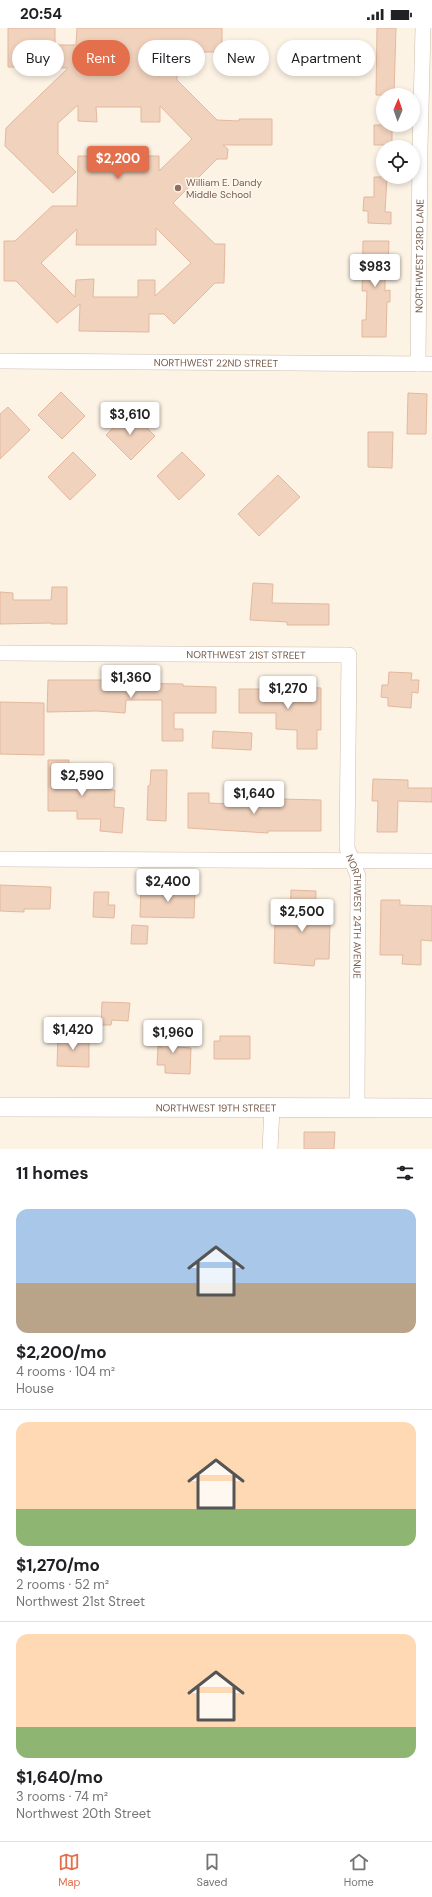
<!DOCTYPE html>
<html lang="en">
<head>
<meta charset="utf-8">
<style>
  body { margin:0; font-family:"DM Sans",sans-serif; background:#f2f2f2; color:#202124; height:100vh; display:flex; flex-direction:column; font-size:15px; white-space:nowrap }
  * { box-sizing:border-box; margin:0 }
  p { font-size:13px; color:#757577 }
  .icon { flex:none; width:22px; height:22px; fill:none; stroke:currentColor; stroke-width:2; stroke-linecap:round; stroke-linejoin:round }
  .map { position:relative; height:1121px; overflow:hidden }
  .sheet { display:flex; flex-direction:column; background:#fff; flex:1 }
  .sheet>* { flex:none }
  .hud { position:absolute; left:12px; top:12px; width:408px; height:36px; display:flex; gap:8px }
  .needle { width:26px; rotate:2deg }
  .tools { position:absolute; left:376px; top:60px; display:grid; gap:8px }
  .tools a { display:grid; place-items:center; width:44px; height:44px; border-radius:50%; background:#fff; box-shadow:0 2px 6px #0003; font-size:20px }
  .price { position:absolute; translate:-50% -34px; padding:0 9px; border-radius:4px; background:#fff; color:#222; font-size:13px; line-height:26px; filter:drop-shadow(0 1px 2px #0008) }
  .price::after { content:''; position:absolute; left:50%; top:24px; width:12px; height:9px; margin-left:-6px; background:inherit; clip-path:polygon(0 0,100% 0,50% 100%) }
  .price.active { background:#e46f4c; color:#fff }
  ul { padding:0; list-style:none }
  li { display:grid; align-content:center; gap:8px; height:212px; padding:0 16px }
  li+li { border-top:1px solid #e0e0e0 }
  li span { display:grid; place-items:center; height:124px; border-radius:12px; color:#555 }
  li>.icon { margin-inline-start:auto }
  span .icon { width:72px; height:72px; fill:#fffc; stroke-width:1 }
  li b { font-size:17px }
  h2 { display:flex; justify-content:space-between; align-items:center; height:48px; padding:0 16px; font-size:17px }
  .pill { padding:0 14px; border-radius:18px; background:#fff; box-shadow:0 2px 6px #0003; font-size:14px; line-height:36px }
  .pill.active { background:#e46f4c; color:#fff }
  .status { display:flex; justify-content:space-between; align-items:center; height:28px; padding:0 20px; background:#fff; direction:ltr }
  .status svg { height:11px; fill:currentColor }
  .tabs { display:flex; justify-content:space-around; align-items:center; height:56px; border-top:1px solid #e0e0e0; background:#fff; font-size:11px; color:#757577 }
  .tabs a { display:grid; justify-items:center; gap:2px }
  .tabs .active { color:#e46f4c }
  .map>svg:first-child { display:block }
  .building { fill:#f1d2bd; stroke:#e3b89d; fill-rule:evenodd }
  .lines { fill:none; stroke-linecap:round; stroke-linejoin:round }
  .minor-casing { stroke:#cdbbab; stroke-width:16 }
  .tertiary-casing { stroke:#cdbbab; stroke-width:20 }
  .minor { stroke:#fff; stroke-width:15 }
  .tertiary { stroke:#fff; stroke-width:19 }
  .education-dot { fill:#8d6e63; stroke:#fff7eb; stroke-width:1.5 }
  .labels { text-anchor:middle; stroke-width:3; stroke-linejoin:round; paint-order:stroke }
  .education-label { font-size:10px; fill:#785e54; stroke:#fff7eb; text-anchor:start }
  .street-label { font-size:10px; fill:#745a4a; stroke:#fff7eb }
</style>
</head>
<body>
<div class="status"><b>20:54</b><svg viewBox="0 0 49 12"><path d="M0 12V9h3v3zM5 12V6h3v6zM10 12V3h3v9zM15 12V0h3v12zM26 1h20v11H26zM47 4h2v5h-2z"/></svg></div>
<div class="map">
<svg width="432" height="1121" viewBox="0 0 432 1121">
  <rect width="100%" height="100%" fill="#fcf3e5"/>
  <!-- building -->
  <path class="building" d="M 8,0 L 55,0 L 55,17 L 76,17 L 77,0 L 222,0 L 222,24 L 177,24 L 177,52 L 217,92 L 239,93 L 239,91 L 272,91 L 272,117 L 223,117 L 228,121 L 227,131 L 217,131 L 173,175 L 215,216 L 225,216 L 224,255 L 215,255 L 174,296 L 164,286 L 149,286 L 149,304 L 79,303 L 80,276 L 57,295 L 16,253 L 4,253 L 4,213 L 15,213 L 52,178 L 77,178 L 78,128 L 159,128 L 159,143 L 192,111 L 160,78 L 160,94 L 141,94 L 141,79 L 96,79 L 97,94 L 78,93 L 78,77 L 58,95 L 58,126 L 76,144 L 53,165 L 5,118 L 6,100 L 68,40 L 8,39 ZM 156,200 L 191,235 L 155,268 L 155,252 L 138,252 L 138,269 L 93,269 L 94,251 L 76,252 L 75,269 L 41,235 L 77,201 L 76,217 L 156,217 Z
    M 377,0 L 396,0 L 394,67 L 376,67 Z
    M 374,97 L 392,97 L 392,117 L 374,117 Z
    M 374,149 L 387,149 L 385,184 L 391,184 L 391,196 L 368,195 L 368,183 L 363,183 L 364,169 L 374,169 Z
    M 363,213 L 389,213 L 388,241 L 385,241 L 385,263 L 390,262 L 390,274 L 387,274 L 386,309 L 362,309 L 362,292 L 366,292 L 367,263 L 362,263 Z
    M 61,364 L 85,388 L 62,411 L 38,387 Z
    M 408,365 L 427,366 L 426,406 L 407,406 Z
    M 8,379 L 30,402 L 0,431 L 0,386 Z
    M 130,383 L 155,408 L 131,432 L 106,407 Z
    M 368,404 L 393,404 L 392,440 L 368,439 Z
    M 73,424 L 96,447 L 70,472 L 48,449 Z
    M 182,424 L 205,447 L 179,472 L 157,448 Z
    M 278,447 L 300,469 L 259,508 L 238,486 Z
    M 253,555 L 273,556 L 272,575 L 329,576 L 329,597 L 287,597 L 287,594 L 250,592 Z
    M 52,559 L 67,559 L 67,596 L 51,596 L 51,595 L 0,596 L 0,564 L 13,565 L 13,572 L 51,572 Z
    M 389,644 L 412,645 L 411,652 L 419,652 L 418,665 L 412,664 L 411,680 L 388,678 L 388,670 L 381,669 L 382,657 L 388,657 Z
    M 48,652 L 104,652 L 127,653 L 127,655 L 183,656 L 183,658 L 216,659 L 216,685 L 174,685 L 174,701 L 183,701 L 183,713 L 162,713 L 162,672 L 126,672 L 125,685 L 97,683 L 47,684 Z
    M 277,658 L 321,660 L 321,702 L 317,702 L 317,721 L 297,721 L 297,702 L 276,701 L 276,685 L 239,685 L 239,661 L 277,661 Z
    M 0,674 L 44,675 L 44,727 L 0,726 Z
    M 213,703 L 252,705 L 251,722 L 212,720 Z
    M 48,732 L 69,732 L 69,748 L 97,748 L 97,761 L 115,762 L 114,779 L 124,780 L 122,805 L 100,803 L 101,791 L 77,791 L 77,783 L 48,783 Z
    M 151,742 L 167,742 L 166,793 L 147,792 L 148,758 L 150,757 Z
    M 373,751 L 408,752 L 408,760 L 432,760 L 432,774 L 398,773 L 397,804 L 377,804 L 378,773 L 372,773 Z
    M 188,765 L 209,765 L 209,775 L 252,777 L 252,774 L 280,776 L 280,771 L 321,772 L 321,803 L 268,803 L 268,805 L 188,800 Z
    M 0,857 L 51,859 L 50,881 L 24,881 L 24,884 L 0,883 Z
    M 141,861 L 195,861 L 194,890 L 140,889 Z
    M 291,862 L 316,863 L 315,895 L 330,896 L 329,931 L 315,931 L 314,938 L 274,935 L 275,895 L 290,895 Z
    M 94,864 L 109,864 L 108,877 L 115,877 L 114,890 L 93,889 Z
    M 381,872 L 400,872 L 400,877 L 432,878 L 432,913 L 421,912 L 421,937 L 402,936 L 403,927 L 380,927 Z
    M 132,897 L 148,898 L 147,916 L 131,916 Z
    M 102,974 L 130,975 L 128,993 L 112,992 L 111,997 L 101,997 Z
    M 162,999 L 177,1000 L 177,1019 L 191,1020 L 190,1046 L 165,1045 L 165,1037 L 157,1037 L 158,1018 L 162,1019 Z
    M 58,1008 L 89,1008 L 89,1039 L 57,1038 Z
    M 220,1008 L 250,1008 L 250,1031 L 214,1031 L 214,1013 L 220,1013 Z
    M 304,1104 L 335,1104 L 334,1121 L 304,1121 Z"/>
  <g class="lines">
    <defs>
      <g id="minor">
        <path id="s1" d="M 0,333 L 432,336"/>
        <path id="s2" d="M 418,336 L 420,120 L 423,0"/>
        <path id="s3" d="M 0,625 L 349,627 L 347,820 L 358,848 L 357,1079"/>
        <path d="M 0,831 L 432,833"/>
        <path d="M 270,1121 L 272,1080"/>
      </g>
      <g id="tertiary">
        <path id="s4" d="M 0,1079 L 432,1080"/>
      </g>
    </defs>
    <!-- minor casing -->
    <use href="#minor" class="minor-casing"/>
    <!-- tertiary casing -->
    <use href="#tertiary" class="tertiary-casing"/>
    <!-- minor -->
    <use href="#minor" class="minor"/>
    <!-- tertiary -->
    <use href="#tertiary" class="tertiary"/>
  </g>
  <!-- markers -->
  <circle class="education-dot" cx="178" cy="160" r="4"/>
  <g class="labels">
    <!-- education labels -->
    <g class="education-label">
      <text x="186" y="158">William E. Dandy<tspan x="186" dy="12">Middle School</tspan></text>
    </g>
    <!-- street labels -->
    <g class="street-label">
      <text dy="4" stroke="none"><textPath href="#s2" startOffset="108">NORTHWEST 23RD LANE</textPath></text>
      <text dy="4" stroke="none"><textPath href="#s1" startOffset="216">NORTHWEST 22ND STREET</textPath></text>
      <text dy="4" stroke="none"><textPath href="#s3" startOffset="246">NORTHWEST 21ST STREET</textPath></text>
      <text dy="4" stroke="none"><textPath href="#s3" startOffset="612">NORTHWEST 24TH AVENUE</textPath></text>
      <text dy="4" stroke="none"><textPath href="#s4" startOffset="216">NORTHWEST 19TH STREET</textPath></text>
    </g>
  </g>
</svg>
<div class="tools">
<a><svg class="needle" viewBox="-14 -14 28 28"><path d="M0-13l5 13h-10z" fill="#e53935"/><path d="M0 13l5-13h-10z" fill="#757577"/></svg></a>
<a><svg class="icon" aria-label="locate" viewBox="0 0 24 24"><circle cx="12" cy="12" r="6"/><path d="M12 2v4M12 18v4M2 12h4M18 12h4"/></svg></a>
</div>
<b class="price active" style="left:118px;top:152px">$2,200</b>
<b class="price" style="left:375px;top:260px">$983</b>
<b class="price" style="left:130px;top:408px">$3,610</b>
<b class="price" style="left:131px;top:671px">$1,360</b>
<b class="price" style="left:288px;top:682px">$1,270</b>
<b class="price" style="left:82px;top:769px">$2,590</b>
<b class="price" style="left:254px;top:787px">$1,640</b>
<b class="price" style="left:168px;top:875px">$2,400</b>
<b class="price" style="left:302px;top:905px">$2,500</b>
<b class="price" style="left:73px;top:1023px">$1,420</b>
<b class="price" style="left:173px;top:1026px">$1,960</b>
<div class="hud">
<a class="pill">Buy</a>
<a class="pill active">Rent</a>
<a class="pill">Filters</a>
<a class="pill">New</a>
<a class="pill">Apartment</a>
</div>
</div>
<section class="sheet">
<h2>11 homes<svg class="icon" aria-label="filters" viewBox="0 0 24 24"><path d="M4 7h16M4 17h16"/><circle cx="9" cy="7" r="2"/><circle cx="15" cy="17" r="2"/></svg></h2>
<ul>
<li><span style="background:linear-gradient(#a9c7e8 60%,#b9a48a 0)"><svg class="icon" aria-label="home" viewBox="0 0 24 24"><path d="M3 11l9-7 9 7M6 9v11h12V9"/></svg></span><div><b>$2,200/mo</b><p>4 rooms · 104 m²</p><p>House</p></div></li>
<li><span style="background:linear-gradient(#ffd9b3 70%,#8fb573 0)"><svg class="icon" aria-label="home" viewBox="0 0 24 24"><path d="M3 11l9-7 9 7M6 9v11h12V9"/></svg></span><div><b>$1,270/mo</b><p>2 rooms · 52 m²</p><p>Northwest 21st Street</p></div></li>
<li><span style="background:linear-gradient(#ffd9b3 75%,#8fb573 0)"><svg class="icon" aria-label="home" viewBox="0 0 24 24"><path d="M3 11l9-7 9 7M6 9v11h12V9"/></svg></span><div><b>$1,640/mo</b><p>3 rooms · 74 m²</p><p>Northwest 20th Street</p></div></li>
</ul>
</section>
<nav class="tabs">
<a class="active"><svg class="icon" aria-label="map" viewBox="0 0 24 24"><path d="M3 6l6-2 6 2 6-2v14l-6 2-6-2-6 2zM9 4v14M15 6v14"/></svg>Map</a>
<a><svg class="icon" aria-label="saved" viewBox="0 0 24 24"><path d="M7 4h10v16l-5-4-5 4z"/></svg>Saved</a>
<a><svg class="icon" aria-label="home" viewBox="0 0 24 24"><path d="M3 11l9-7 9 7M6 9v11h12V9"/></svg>Home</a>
</nav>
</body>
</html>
